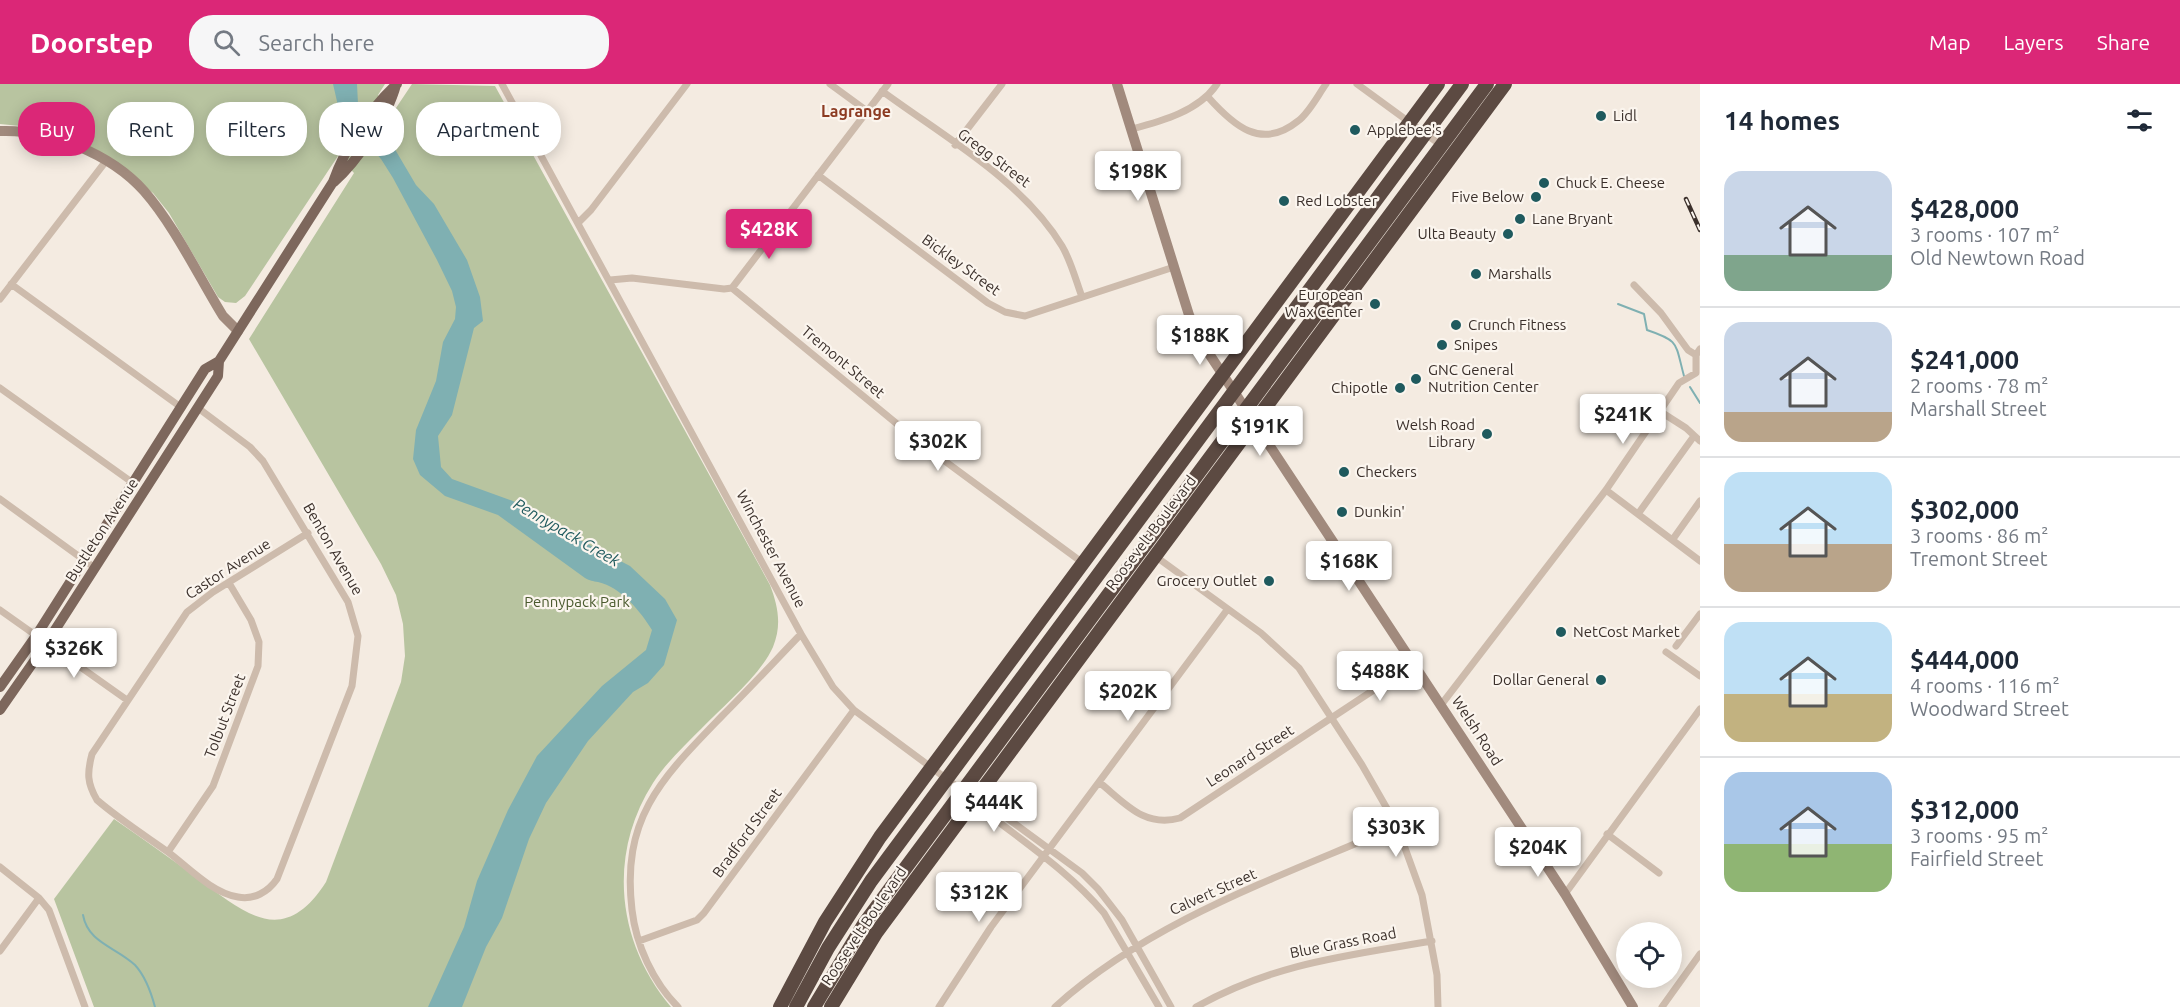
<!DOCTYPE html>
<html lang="en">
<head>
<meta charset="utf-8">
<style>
  body { margin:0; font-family:Ubuntu,sans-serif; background:#f6f6f7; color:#1f2937; height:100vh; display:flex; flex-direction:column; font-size:22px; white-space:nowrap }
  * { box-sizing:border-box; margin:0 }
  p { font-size:20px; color:#747a83 }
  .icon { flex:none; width:33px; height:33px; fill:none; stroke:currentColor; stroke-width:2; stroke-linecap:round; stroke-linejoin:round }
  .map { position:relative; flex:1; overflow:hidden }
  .sheet { display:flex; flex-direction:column; background:#fff; width:480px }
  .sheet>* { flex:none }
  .banner { position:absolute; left:18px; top:18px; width:570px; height:54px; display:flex; gap:12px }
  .controls { position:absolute; left:1616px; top:838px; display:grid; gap:12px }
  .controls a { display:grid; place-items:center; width:66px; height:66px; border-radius:50%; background:#fff; box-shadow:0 3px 15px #0003; font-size:30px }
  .price { position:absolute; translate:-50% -51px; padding:0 14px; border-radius:6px; background:#fff; color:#222; font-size:20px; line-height:39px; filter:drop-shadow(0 2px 3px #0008) }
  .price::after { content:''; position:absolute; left:50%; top:36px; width:18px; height:14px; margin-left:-9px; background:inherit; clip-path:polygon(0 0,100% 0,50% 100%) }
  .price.current { background:#db2777; color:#fff }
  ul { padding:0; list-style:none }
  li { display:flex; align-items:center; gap:18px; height:150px; padding:0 24px }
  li+li { border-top:2px solid #e0e1e3 }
  li span { display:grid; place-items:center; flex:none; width:168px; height:120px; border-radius:18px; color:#555 }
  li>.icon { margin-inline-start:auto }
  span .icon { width:72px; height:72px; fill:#fffc; stroke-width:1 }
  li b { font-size:26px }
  h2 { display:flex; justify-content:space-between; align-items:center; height:72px; padding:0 24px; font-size:26px }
  .tag { padding:0 21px; border-radius:24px; background:#fff; box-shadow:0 3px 15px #0003; font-size:21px; line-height:54px }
  .tag.current { background:#db2777; color:#fff }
  header { display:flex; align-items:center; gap:36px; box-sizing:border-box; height:84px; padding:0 30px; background:#db2777; color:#fff }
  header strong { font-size:28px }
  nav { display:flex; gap:33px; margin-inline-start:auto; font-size:21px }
  .search { width:420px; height:54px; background:#f6f6f7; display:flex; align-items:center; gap:15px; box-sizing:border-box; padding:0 21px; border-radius:24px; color:#747a83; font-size:22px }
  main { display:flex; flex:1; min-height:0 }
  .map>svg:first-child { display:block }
  .green { fill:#b8c4a0 }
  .water { fill:#7fb0b2 }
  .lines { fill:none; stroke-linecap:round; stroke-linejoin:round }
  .stream { stroke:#7fb0b2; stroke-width:2 }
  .street { stroke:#cdbbac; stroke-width:7 }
  .secondary { stroke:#a18a7d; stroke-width:10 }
  .primary { stroke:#7d675c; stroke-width:10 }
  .highway { stroke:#5c4a42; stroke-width:14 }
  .rail-casing { stroke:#3b302b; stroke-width:4.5 }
  .rail { stroke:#fbf5ee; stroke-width:2; stroke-dasharray:7; stroke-linecap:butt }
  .poi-dot { fill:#1f5a5e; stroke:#fbf5ee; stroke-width:2 }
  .labels { text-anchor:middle; stroke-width:4.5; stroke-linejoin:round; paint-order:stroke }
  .poi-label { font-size:15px; fill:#3b302b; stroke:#fbf5ee; text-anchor:start }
  .street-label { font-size:15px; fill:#3b302b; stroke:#fbf5ee }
  .park-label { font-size:15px; fill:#4a5a2e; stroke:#fbf5ee }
  .neighbourhood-label { font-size:16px; font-weight:bold; fill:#8c3b22; stroke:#fbf5ee }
  .water-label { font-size:16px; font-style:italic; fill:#1f5a5e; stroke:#fbf5ee }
</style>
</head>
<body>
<header>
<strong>Doorstep</strong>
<div class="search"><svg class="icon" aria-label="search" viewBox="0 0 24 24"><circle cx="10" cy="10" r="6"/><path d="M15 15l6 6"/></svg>Search here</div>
<nav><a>Map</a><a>Layers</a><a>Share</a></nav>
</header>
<main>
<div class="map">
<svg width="1700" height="923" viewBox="0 0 1700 923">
  <rect width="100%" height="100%" fill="#f4ebe1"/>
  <!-- green -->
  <path class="green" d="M 0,0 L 385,0 L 378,11 L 394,27 L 412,0 L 495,2 L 770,501 C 778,522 782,541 773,563 C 760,592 723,622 701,645 C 684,662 666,679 653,699 C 607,771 617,859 671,923 L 94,923 L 54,815 L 114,735 C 142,754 170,774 197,794 C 245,829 283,865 326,798 L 401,598 L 405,572 L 403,540 L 396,511 L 381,480 L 249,255 L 354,89 L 338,72 L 245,212 L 236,219 L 225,218 L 218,213 L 169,129 L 153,109 L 79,57 L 40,44 L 0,40 Z"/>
  <!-- water -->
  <path class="water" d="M 333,0 L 357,0 L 358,20 L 382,54 L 393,62 L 416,101 L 434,120 L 467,176 L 480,213 L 483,237 L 474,244 L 452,331 L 438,352 L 441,383 L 452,395 L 521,420 L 553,442 L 630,482 L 665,515 L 677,536 L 664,581 L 648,599 L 633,608 L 588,657 L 546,719 L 529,755 L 502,834 L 486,863 L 462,923 L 428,923 L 464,843 L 477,797 L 508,726 L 537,672 L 602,602 L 646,566 L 652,546 C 641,528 621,503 598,498 C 593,497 590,497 585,494 L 498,431 L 445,412 L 420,391 L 413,375 L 416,346 L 436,297 L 443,258 L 455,235 L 456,223 L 452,207 L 437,176 L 393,94 L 381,75 L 339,26 Z"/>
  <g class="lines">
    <!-- stream -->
    <path class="stream" d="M 1618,220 L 1644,230 L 1647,246 C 1680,257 1675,259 1684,292
      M 1690,303 L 1700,319
      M 83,831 C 88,859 116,863 135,881 C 146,893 151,908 155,923"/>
    <!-- street -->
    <path class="street" d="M 502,0 L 801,550 L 833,603 L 854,626 L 963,707
      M 830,0 L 867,27
      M 1357,0 L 1442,62
      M 882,7 C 943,52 1022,96 1062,162 C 1071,177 1076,197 1082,213
      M 1208,13 C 1233,41 1261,67 1298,37 C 1309,29 1318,11 1326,0
      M 1132,45 C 1162,37 1199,27 1217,0
      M 955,61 L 1002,0
      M 818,91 L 988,219 L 1005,228 L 1025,232 L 1174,183
      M 579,138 L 591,126 L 687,0
      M 610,196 L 632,194 L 724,205 L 732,204 L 888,0
      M 11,200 L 182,324
      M 1634,201 L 1661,229 L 1688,266 L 1696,271
      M 732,204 L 919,358 L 1083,479
      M 0,215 L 106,77
      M 0,304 L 133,399
      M 198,324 L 250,363 L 263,377 L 348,518 L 358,552 L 352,602 L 277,795 C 268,808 254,816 238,813 C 212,809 188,783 168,768 C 144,751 119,735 97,716 C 87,699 87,689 92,670 L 187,528 L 213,508 L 308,449
      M 1661,328 L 1686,344 L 1700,357
      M 1606,406 L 1700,477
      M 0,415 L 95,484
      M 1638,430 L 1694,352
      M 1673,455 L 1700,417
      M 1155,472 L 1261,549 L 1299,584 L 1362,681 L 1397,742 L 1422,811 L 1437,891 L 1438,923
      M 0,526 L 127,616
      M 1676,562 L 1700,530
      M 1666,568 L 1700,592
      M 1441,621 L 1606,406 L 1679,299 L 1696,289 L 1696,271 L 1700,265
      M 1099,698 C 1125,719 1144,744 1180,734 L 1413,580
      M 962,706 L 977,712 L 1082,789 L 1098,805 L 1122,836 L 1171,923
      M 972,717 C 1017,754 1066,784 1104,829 L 1159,923
      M 1607,750 L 1659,789
      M 168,768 L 213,702 L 258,582 L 259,558 L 251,536 L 229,499
      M 0,783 L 39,814 L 49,826 L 85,923
      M 1565,810 L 1700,625
      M 639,857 L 697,836 L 704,829 L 854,626
      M 0,867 L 39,814
      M 678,923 C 653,898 636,861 632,826 C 621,733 662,694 722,632 C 749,605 775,577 801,550
      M 939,923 L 991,843 L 1227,526
      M 1055,923 C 1151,836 1280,793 1397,742
      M 1196,923 C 1275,879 1345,872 1432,857
      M 1662,923 L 1700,870"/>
    <!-- secondary -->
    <path class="secondary" d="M 1117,0 L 1189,231 L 1200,256 L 1565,810 L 1633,923
      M 0,47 C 50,45 111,70 144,107 C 174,141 199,193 223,232 L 238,247"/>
    <!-- primary -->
    <path class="primary" d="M 334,98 C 358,77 388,31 396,1
      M 0,603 L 36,552 L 205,285 L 219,277
      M 0,626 L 46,560 L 218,292 L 219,277 L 333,98 C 345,64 370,24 397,0"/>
    <!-- highway -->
    <path class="highway" d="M 780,923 L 825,838 L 880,753 L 1438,0
      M 796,923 L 828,864 L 871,797 L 1462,0
      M 814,923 L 864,840 L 1487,0
      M 831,923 L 876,849 L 1505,0"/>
    <defs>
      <path id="rail" d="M 1686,115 L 1700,146"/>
    </defs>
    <!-- rail casing -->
    <use href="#rail" class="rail-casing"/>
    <!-- rail -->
    <use href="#rail" class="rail"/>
  </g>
  <!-- markers -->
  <g class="poi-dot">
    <circle cx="1601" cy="32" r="6"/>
    <circle cx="1355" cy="46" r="6"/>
    <circle cx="1544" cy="99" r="6"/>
    <circle cx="1536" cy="113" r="6"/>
    <circle cx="1284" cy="117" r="6"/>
    <circle cx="1520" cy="135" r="6"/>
    <circle cx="1508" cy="150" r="6"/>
    <circle cx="1476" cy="190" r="6"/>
    <circle cx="1375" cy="220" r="6"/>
    <circle cx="1456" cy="241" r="6"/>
    <circle cx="1442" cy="261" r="6"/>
    <circle cx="1416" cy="295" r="6"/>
    <circle cx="1400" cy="304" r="6"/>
    <circle cx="1487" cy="350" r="6"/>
    <circle cx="1344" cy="388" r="6"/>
    <circle cx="1342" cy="428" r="6"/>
    <circle cx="1269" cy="497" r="6"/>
    <circle cx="1561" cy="548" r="6"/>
    <circle cx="1601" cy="596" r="6"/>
  </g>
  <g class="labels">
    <!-- poi labels -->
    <g class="poi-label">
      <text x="1613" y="37">Lidl</text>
      <text x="1367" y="51">Applebee's</text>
      <text x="1556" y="104">Chuck E. Cheese</text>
      <text x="1524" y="118" text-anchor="end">Five Below</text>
      <text x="1296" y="122">Red Lobster</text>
      <text x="1532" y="140">Lane Bryant</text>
      <text x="1496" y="155" text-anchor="end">Ulta Beauty</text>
      <text x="1488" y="195">Marshalls</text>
      <text x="1363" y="216" text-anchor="end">European<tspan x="1363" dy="17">Wax Center</tspan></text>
      <text x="1468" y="246">Crunch Fitness</text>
      <text x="1454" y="266">Snipes</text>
      <text x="1428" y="291">GNC General<tspan x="1428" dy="17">Nutrition Center</tspan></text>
      <text x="1388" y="309" text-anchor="end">Chipotle</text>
      <text x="1475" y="346" text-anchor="end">Welsh Road<tspan x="1475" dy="17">Library</tspan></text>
      <text x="1356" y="393">Checkers</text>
      <text x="1354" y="433">Dunkin'</text>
      <text x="1257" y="502" text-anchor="end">Grocery Outlet</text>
      <text x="1573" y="553">NetCost Market</text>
      <text x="1589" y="601" text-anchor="end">Dollar General</text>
    </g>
    <!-- street labels -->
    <g class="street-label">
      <text transform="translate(994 74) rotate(37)" y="5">Gregg Street</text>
      <text transform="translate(961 181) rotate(36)" y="5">Bickley Street</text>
      <text transform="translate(843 278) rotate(40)" y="5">Tremont Street</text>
      <text transform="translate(102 446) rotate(-57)" y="5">Bustleton Avenue</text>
      <text transform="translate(1151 449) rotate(-53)" y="5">Roosevelt Boulevard</text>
      <text transform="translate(333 465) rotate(60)" y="5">Benton Avenue</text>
      <text transform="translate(771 465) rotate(62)" y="5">Winchester Avenue</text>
      <text transform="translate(228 485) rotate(-33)" y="5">Castor Avenue</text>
      <text transform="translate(225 632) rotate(-69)" y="5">Tolbut Street</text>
      <text transform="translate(1477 647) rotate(57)" y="5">Welsh Road</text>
      <text transform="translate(1250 672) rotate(-33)" y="5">Leonard Street</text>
      <text transform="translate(747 749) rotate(-54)" y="5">Bradford Street</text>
      <text transform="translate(1213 808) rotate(-24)" y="5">Calvert Street</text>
      <text transform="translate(864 842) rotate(-56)" y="5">Roosevelt Boulevard</text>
      <text transform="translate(1343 859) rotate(-11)" y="5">Blue Grass Road</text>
    </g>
    <!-- park labels -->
    <g class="park-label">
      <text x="577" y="523">Pennypack Park</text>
    </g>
    <!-- neighbourhood labels -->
    <g class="neighbourhood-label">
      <text x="856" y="33">Lagrange</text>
    </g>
    <!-- water labels -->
    <g class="water-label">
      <text transform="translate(567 448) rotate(30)" y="6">Pennypack Creek</text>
    </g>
  </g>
</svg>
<div class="controls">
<a><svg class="icon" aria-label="locate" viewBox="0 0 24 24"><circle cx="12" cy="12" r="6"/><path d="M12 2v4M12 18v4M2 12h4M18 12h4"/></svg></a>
</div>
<b class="price" style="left:1138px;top:118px">$198K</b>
<b class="price current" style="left:769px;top:176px">$428K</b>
<b class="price" style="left:1200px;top:282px">$188K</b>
<b class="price" style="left:1623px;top:361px">$241K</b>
<b class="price" style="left:1260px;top:373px">$191K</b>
<b class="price" style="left:938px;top:388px">$302K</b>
<b class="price" style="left:1349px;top:508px">$168K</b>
<b class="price" style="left:74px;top:595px">$326K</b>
<b class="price" style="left:1380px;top:618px">$488K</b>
<b class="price" style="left:1128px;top:638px">$202K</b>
<b class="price" style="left:994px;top:749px">$444K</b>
<b class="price" style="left:1396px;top:774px">$303K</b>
<b class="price" style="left:1538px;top:794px">$204K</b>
<b class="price" style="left:979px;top:839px">$312K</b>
<div class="banner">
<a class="tag current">Buy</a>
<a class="tag">Rent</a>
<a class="tag">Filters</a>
<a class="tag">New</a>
<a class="tag">Apartment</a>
</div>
</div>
<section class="sheet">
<h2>14 homes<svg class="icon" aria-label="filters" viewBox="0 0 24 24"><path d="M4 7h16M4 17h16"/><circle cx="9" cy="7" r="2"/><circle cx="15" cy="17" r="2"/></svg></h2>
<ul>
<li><span style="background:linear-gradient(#c9d6e8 70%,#7fa58c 0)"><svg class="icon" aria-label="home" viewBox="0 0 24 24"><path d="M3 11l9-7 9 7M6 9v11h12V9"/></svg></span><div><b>$428,000</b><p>3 rooms · 107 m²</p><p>Old Newtown Road</p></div></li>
<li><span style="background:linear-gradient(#c9d6e8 75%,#b9a48a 0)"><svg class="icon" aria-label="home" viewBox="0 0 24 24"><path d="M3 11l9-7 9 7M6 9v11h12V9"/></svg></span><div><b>$241,000</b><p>2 rooms · 78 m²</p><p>Marshall Street</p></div></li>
<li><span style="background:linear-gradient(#bfe0f5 60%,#b9a48a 0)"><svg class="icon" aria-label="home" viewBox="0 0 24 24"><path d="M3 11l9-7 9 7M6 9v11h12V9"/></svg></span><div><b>$302,000</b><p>3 rooms · 86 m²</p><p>Tremont Street</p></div></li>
<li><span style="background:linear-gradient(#bfe0f5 60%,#c2b280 0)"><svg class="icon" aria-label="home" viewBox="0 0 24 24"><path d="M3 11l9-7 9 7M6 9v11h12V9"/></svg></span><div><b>$444,000</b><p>4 rooms · 116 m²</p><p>Woodward Street</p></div></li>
<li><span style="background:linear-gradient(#a9c7e8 60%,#8fb573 0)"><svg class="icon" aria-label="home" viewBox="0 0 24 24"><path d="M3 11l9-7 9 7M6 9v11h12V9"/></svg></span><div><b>$312,000</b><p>3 rooms · 95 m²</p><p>Fairfield Street</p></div></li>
</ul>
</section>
</main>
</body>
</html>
